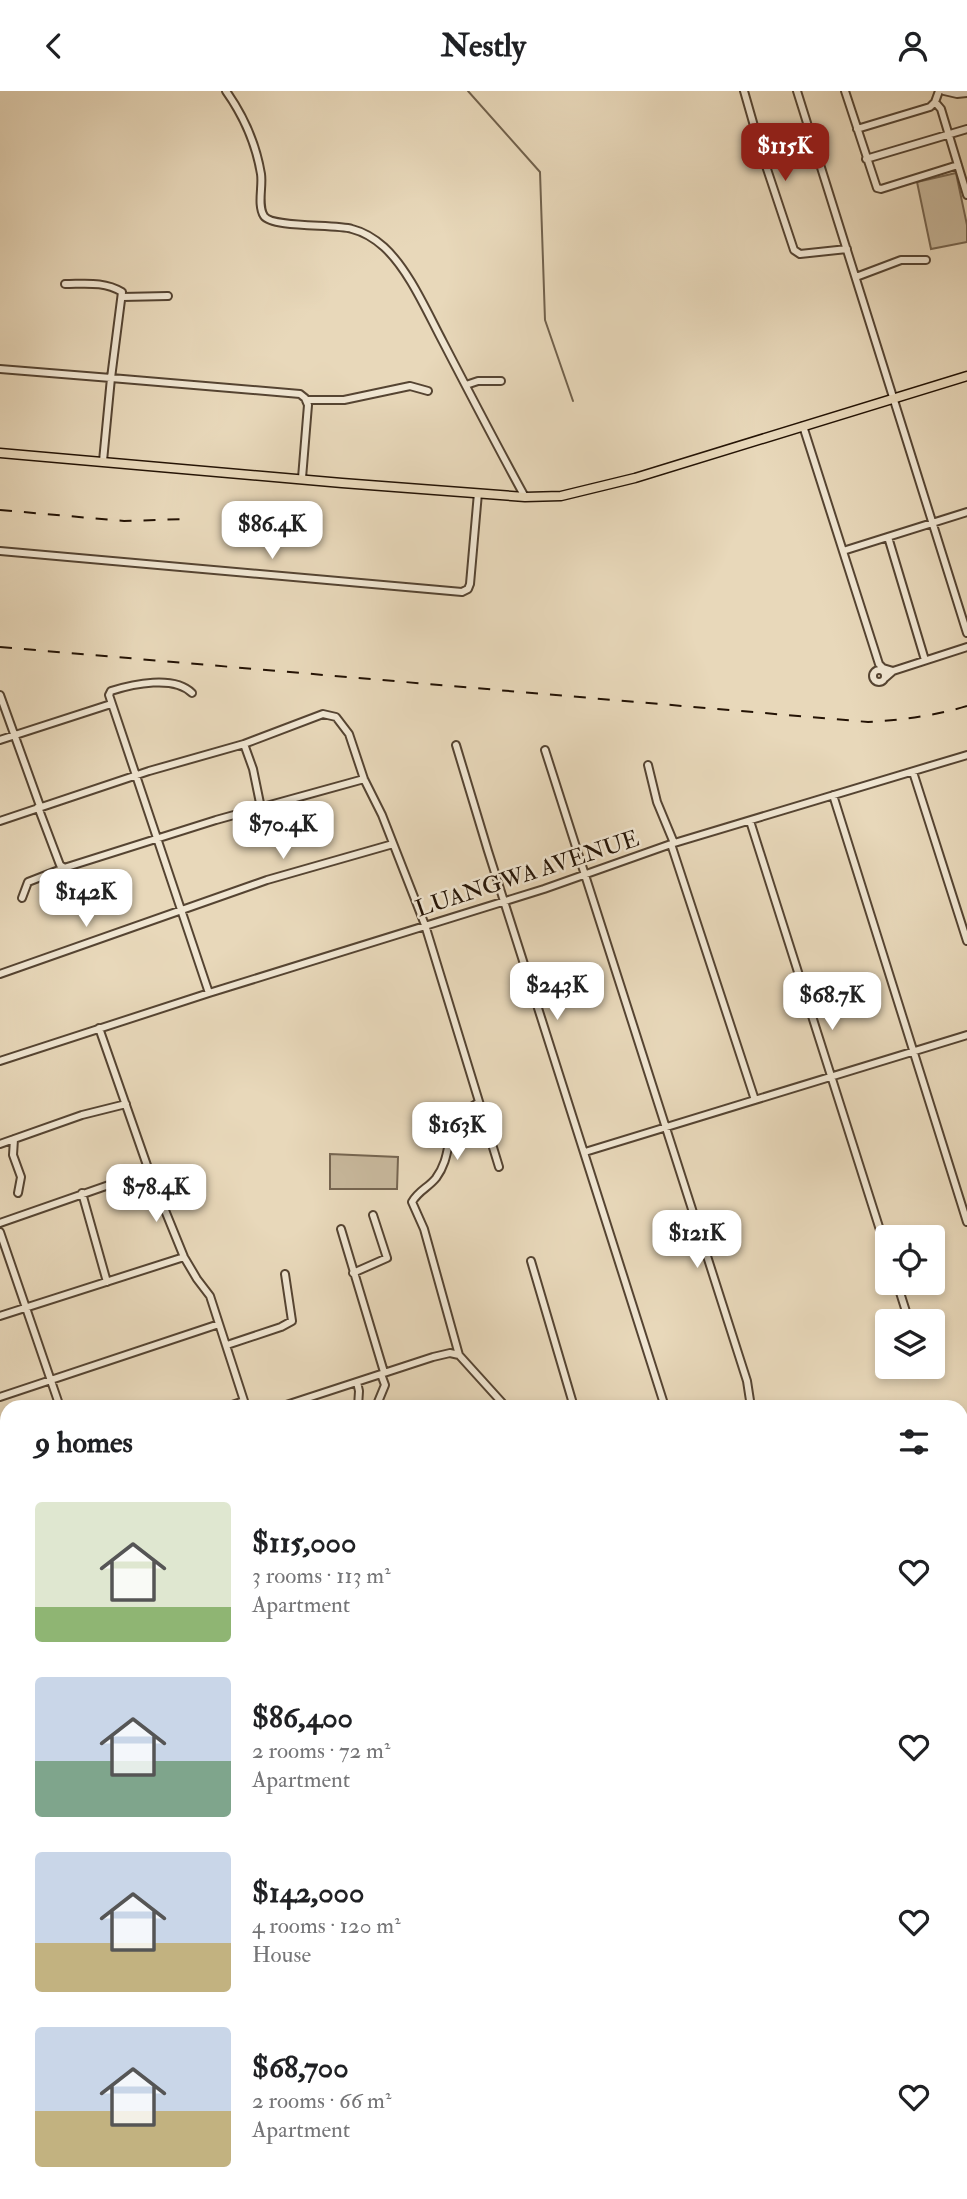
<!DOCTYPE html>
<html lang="en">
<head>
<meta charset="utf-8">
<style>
  body { margin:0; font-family:"IM FELL Double Pica",serif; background:#f6f6f6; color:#202124; height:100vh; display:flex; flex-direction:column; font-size:26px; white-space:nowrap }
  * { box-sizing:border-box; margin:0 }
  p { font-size:23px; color:#757577 }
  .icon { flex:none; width:38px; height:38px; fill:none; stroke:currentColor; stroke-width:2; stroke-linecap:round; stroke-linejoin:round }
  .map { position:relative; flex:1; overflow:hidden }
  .panel { position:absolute; left:0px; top:1309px; width:968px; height:800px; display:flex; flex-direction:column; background:#fff; border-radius:21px 21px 0 0; box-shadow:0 4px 10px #0003 }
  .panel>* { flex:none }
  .buttons { position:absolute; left:875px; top:1134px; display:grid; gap:14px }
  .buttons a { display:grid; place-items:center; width:70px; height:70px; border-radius:7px; background:#fff; box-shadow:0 4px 10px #0003; font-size:35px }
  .price { position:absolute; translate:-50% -60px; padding:0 16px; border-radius:14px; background:#fff; color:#222; font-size:23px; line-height:46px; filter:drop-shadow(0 2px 4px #0008) }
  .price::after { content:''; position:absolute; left:50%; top:42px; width:21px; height:16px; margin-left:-10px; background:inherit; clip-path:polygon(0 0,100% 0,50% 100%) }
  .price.current { background:#8f2418; color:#fff }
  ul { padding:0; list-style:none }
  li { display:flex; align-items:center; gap:21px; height:175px; padding:0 35px }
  li span { display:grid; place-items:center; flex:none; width:196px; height:140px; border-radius:7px; color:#555 }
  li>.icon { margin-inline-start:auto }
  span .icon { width:84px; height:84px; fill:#fffc; stroke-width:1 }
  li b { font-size:30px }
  h2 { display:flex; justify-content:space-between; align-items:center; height:84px; padding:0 35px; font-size:30px }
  header { display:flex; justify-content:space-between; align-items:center; height:91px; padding:0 35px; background:#fff; font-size:32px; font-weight:800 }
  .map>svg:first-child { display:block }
  .green { fill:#c7b79b; stroke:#766550; stroke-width:2 }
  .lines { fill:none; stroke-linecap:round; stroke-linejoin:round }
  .stream { stroke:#71614c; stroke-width:2 }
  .minor-casing { stroke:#554432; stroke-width:10 }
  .major-casing { stroke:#241305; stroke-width:11 }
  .minor { stroke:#f0e6d2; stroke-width:6 }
  .major { stroke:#e8d8ba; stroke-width:8 }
  .rail { stroke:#241305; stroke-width:2; stroke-dasharray:12 12; stroke-linecap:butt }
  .labels { text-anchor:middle; stroke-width:5; stroke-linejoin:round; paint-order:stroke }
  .street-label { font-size:23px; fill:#241305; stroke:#f0e6d2 }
</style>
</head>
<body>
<header><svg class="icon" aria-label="back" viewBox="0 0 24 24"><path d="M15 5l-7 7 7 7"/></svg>Nestly<svg class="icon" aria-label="person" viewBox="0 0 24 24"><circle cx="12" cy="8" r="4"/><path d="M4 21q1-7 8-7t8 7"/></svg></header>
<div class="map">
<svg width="967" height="2108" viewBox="0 0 967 2108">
  <rect width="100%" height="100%" fill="#e8d8ba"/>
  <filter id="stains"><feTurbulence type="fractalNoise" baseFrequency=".00286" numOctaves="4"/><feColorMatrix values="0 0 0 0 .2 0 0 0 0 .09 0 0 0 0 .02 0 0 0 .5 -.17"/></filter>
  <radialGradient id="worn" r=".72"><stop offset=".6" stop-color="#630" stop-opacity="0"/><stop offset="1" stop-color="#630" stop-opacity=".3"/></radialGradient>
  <!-- green -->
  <path class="green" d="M 956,82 L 967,134 L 967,151 L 931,158 L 917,91 Z
    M 330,1063 L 398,1066 L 397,1098 L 330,1098 Z"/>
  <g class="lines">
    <!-- stream -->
    <path class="stream" d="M 468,0 L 540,81 L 545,229 L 573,310"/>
    <defs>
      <path id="minor" d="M 226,0 C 243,24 256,53 261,83 C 263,95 257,114 264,125 C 272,137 335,133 352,138 C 364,141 375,148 384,156 C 409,179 427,221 443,251 C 470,303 497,355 525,406
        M 744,0 L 762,63 L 794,159 L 800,163 L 847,158
        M 797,0 L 967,542
        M 845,0 L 877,97 L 881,98 L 958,74
        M 944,0 L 957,3 L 967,2
        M 935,11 L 941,18 L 967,104
        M 857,38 L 930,16 L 935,11 L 939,0
        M 866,68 L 967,38
        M 856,186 L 901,169 L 926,169
        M 122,206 L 168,205
        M 0,278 L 111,287 L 122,201 C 104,190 85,193 65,193
        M 466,294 L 478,290 L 501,290
        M 306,309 L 344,309 L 410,295 L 428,300
        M 803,335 L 879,573 L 883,577 L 893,580
        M 103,370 L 111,287 L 300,303 L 305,307 L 308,314 L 302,387
        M 888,446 L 925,569
        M 0,460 L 462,501 L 468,498 L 470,493 L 478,402
        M 843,460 L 967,421
        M873 585a6 6 0 1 1 12 0a6 6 0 1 1-12 0Z
        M 885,587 L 893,580 L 967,556
        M 192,602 C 174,584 133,593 111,600 L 109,604 L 209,902
        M 0,604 L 40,715
        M 0,649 L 111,613
        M 244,653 L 253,678 L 261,717
        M 456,654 L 488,760 L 665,1316
        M 545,659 L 747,1290 L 751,1316
        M 648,674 L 657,711 L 674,752
        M 913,681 L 967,850
        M 833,704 L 967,1131
        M 38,716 L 60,774 L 64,777 L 216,729 L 364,688
        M 0,730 L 149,680 L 244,653 L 323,623 L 336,626 L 349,643 L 364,688 L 382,724 L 425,834 L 499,1076
        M 750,730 L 887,1161
        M 671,753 L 755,1009
        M 22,807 L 28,791 L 64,777
        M 0,883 L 267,789 L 393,753
        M 99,937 L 149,1080 L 184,1166 L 197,1188 L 210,1205 L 246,1316
        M 0,970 L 209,902 L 544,798 L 671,753 L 967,664
        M 14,1048 L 13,1064 L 21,1086 L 18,1102
        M 0,1053 L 82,1024 L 126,1013
        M 585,1061 L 967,944
        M 82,1102 L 107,1191
        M 0,1132 L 149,1080
        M 341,1138 L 384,1281
        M 0,1141 L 60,1316
        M 531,1170 L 574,1316
        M 353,1182 L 387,1167 L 373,1124
        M 897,1192 L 909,1230
        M 0,1225 L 184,1166
        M 227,1254 L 281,1236 L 292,1230 L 285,1183
        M 459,1264 L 424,1138 L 412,1111 C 419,1099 428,1097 436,1087 C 457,1058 438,1035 479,1011
        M 357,1291 L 359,1300 L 358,1316
        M 0,1306 L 219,1233
        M 226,1316 L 244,1310
        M 280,1316 L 433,1266 L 450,1262 L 459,1264 L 506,1316
        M 379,1316 L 378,1311 L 385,1294 L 381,1283
        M 0,1441 L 7,1443
        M 961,1598 L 967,1600
        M 0,1607 L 7,1622
        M 0,1640 L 7,1639
        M 0,1681 L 7,1678
        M 0,1732 L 7,1729
        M 0,1754 L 7,1769
        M 961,1793 L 967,1801
        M 961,1835 L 967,1830
        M 0,1864 L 7,1867
        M 0,1906 L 7,1895
        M 961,1970 L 967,1991
        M 961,2030 L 967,2029
        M 0,2069 L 7,2077
        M 961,2086 L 967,2106
        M 150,2102 L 152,2108
        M 432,2102 L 432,2108
        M 601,2102 L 611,2108
        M 656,2102 L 662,2108
        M 731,2102 L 734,2108
        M 32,2108 L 41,2103 L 73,2102
        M 82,2108 L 84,2102
        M 230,2108 L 239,2104 L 246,2107 L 305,2105 L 360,2108
        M 521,2108 L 527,2102
        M 648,2108 L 655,2102"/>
      <path id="major" d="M 0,362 L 342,392 L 525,406 L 561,405 L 635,387 L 967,285"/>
    </defs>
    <!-- minor casing -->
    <use href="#minor" class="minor-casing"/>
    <!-- major casing -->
    <use href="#major" class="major-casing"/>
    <!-- minor -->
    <use href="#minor" class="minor"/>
    <!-- major -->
    <use href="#major" class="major"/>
    <!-- rail -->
    <path class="rail" d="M 0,419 L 124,430 L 187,428
      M 0,556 L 868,631 C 902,629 934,625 967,615"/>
  </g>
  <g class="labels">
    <!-- street labels -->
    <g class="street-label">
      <text transform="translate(527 782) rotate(-18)" y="8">LUANGWA AVENUE</text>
    </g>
  </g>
  <rect width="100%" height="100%" filter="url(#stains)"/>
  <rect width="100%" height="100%" fill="url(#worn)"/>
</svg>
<div class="buttons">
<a><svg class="icon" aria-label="locate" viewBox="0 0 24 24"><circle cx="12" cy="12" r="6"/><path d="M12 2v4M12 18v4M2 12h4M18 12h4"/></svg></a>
<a><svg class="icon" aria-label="layers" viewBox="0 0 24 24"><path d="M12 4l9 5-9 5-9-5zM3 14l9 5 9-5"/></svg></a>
</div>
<b class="price current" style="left:785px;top:92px">$115K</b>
<b class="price" style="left:272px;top:470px">$86.4K</b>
<b class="price" style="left:283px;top:770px">$70.4K</b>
<b class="price" style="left:86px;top:838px">$142K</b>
<b class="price" style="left:557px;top:931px">$243K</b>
<b class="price" style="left:832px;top:941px">$68.7K</b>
<b class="price" style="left:457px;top:1071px">$163K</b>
<b class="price" style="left:156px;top:1133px">$78.4K</b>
<b class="price" style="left:697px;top:1179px">$121K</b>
<section class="panel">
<h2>9 homes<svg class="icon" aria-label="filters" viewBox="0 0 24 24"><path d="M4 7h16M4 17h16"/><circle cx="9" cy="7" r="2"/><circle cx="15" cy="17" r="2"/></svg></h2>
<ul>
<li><span style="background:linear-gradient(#dfe7d0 75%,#8fb573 0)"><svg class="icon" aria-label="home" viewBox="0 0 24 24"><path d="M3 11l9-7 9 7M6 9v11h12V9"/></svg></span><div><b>$115,000</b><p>3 rooms · 113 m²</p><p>Apartment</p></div><svg class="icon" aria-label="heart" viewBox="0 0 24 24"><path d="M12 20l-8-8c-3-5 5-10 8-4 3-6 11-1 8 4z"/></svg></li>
<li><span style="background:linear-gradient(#c9d6e8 60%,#7fa58c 0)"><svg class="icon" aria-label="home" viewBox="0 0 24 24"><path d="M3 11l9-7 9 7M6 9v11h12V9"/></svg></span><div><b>$86,400</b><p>2 rooms · 72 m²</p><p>Apartment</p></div><svg class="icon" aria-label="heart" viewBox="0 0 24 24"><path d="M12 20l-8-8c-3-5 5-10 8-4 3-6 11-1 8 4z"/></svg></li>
<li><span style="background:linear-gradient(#c9d6e8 65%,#c2b280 0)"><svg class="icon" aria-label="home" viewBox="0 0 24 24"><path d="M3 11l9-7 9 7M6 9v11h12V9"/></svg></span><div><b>$142,000</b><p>4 rooms · 120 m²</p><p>House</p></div><svg class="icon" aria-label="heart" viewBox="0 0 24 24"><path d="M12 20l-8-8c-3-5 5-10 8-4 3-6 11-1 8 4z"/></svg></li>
<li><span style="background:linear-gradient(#c9d6e8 60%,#c2b280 0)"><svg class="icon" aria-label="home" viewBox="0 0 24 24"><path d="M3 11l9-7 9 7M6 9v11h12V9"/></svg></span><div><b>$68,700</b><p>2 rooms · 66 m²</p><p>Apartment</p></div><svg class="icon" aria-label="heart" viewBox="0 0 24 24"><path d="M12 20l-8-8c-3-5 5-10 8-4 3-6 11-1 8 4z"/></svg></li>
</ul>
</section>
</div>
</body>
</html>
